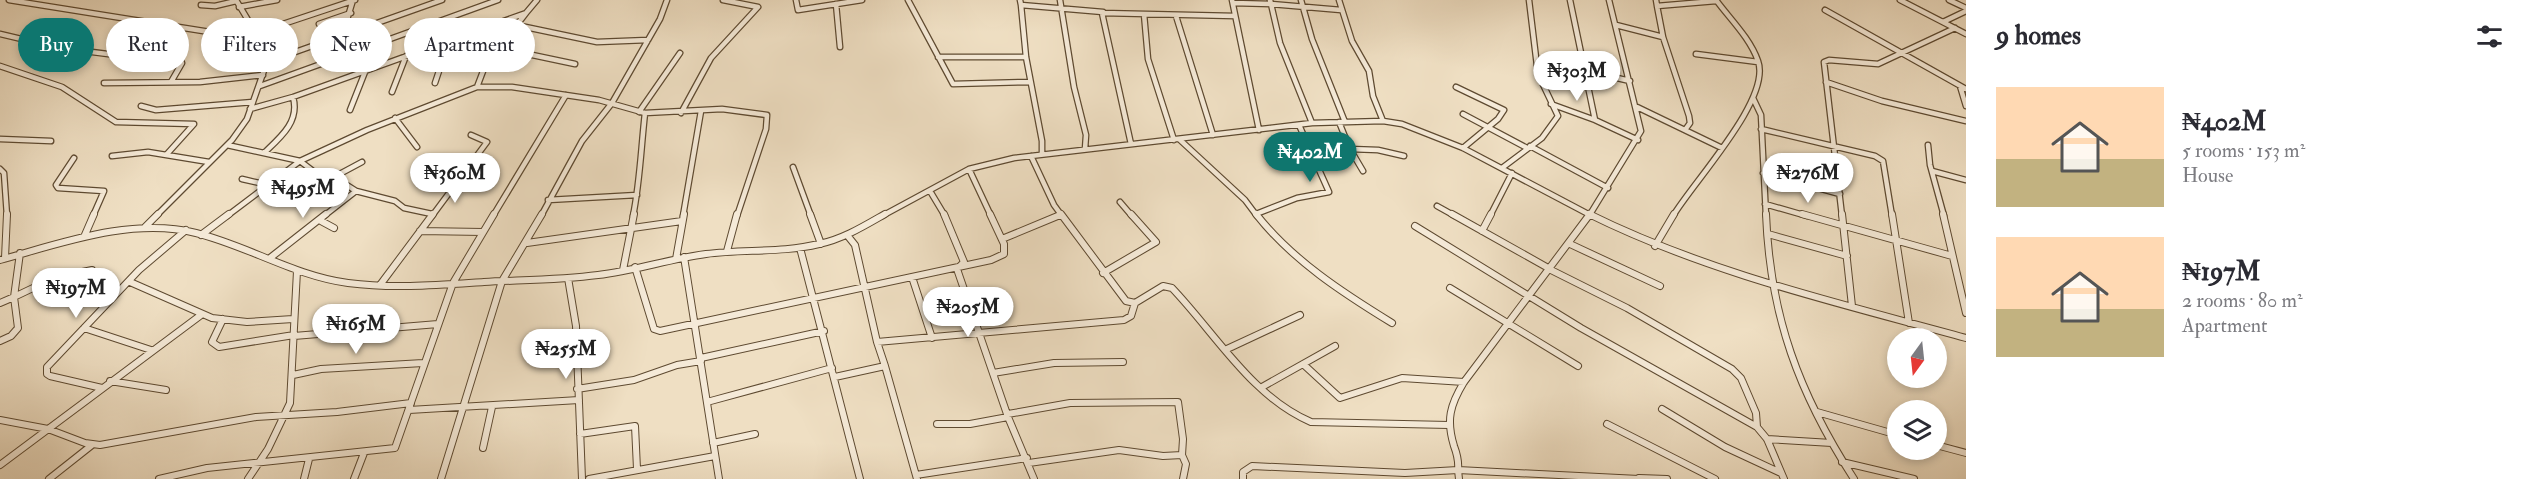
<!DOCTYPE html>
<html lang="en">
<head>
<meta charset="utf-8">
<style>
  body { margin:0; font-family:"IM FELL Double Pica",serif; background:#f7f7f7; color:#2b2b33; height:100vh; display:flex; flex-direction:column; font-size:22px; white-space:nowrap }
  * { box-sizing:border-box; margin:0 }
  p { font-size:20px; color:#7c7c81 }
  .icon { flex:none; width:33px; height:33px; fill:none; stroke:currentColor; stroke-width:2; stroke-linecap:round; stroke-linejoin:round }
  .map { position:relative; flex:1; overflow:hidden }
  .details { display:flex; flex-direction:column; background:#fff; width:570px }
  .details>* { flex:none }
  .hud { position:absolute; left:18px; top:18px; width:570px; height:54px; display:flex; gap:12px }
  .needle { width:39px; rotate:195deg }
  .buttons { position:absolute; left:1887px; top:328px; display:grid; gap:12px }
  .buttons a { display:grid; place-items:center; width:60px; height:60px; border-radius:50%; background:#fff; box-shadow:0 3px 9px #0003; font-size:30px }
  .price { position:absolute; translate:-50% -51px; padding:0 14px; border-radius:21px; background:#fff; color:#222; font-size:20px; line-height:39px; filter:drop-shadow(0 2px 3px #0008) }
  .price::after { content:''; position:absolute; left:50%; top:36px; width:18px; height:14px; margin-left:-9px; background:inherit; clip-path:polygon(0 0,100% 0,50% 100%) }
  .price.active { background:#0f766e; color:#fff }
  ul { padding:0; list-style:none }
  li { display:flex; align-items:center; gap:18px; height:150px; padding:0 30px }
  li span { display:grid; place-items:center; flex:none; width:168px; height:120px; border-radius:0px; color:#555 }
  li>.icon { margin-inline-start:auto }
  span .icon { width:72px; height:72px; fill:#fffc; stroke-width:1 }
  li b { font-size:26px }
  h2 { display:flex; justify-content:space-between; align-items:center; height:72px; padding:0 30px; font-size:26px }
  .chip { padding:0 21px; border-radius:27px; background:#fff; box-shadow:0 3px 9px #0003; font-size:21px; line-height:54px }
  .chip.active { background:#0f766e; color:#fff }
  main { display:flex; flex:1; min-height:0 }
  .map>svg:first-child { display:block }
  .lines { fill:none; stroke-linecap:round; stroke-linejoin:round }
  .minor-far1-casing { stroke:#5e4a31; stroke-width:7 }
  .minor-casing { stroke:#5e4a31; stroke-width:8 }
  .minor-far1 { stroke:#f5ead8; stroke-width:4.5 }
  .minor { stroke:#f5ead8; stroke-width:6 }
</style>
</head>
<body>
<main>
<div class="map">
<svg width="1966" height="479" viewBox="0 0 1966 479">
  <rect width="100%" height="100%" fill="#efdfc3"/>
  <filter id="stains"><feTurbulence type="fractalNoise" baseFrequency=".00333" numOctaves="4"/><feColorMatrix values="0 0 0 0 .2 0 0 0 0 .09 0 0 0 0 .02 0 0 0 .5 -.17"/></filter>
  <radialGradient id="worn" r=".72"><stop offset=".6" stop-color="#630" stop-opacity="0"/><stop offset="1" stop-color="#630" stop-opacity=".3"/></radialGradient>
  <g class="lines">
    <defs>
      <path id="minor-far1" d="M 9,0 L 260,40
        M 796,0 L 798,10 L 862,0
        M 908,0 L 953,84 L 1030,82
        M 1020,0 L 1021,5 L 1103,12
        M 1060,0 L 1074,87 L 1086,135 L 1085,149
        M 1232,0 L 1259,130
        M 1301,0 L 1312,39 L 1345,122
        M 1339,0 L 1352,41 L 1369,71 L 1373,96 L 1383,121
        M 1570,0 L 1595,120 L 1638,140
        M 1656,0 L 1657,6 L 1716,1
        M 1900,0 L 1966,34
        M 1949,0 L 1966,8
        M 1233,3 L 1271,4 L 1270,0
        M 836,4 L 840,47
        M 201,5 L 215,6 L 236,1
        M 1021,5 L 1026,57 L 1042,141 L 1042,154
        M 1657,6 L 1663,37 L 1689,116 L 1690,123 L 1685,130
        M 239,7 L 277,0
        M 1825,10 L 1966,89
        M 1144,14 L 1148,59 L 1174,140
        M 1176,16 L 1213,135
        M 1943,22 L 1966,11
        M 319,24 L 351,13
        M 516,25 L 597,42 L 648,40
        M 1616,25 L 1663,37
        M 256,33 L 355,0
        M 0,34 C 60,49 118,59 180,58 L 182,63 L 171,82
        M 342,36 L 353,0
        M 499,48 L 575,64
        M 1696,54 L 1758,62
        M 938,57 L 1026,57
        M 267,62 L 442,0
        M 0,66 L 62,87 L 116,122 L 194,124 L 167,154
        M 1583,70 L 1630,81
        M 1826,82 L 1882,101 L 1966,121
        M 104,83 L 200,82 L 263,75
        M 435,83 L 449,41 L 495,53
        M 260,86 L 498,0
        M 1960,86 L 1966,106
        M 477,87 L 512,87 L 599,100 L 645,113 L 722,109 L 767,115 L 766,129 L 737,216
        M 1456,87 L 1504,110 L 1498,119 L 1463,148
        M 392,92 L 406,56
        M 1753,98 L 1761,115 L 1766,216
        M 1551,104 L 1595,120
        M 141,106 L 156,110 L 253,102
        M 1637,107 L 1722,148
        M 250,109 L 293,97 L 526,13 L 537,0
        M 350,110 L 365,72
        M 639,112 L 680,53
        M 681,113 L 711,58 L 758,7 L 723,0
        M 1463,114 L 1527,148
        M 395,118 L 417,147
        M 1339,122 L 1350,149 L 1378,150 L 1404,156
        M 1312,123 L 1280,43 L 1271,4 L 1341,10
        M 1761,129 L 1875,156 L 1883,161 L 1892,216
        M 0,139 L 51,141
        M 1179,139 L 1245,200 L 1257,216
        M 1131,144 L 1102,13 L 1235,16
        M 227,145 L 300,161 L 317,174 L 334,177 L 356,191 L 324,216
        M 1928,145 L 1930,165 L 1944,216
        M 1530,146 L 1608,188
        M 1350,149 L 1363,171
        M 265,152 C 281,137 300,121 293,97
        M 112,156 L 148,152 L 209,162
        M 1031,156 L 1054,205 L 1062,216
        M 74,158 L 56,185 L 58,188 L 104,191 L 93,216
        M 793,167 L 811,216
        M 1502,168 L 1542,138 L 1558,116 L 1538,74 L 1529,0
        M 0,169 L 4,173 L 7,216
        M 969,169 L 991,216
        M 1932,171 L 1966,180
        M 1763,173 L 1840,194
        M 334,177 L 362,162
        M 242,179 L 268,185
        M 356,191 L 395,201 L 404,208 L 432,214
        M 930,191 L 945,216
        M 548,200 L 637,195
        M 1120,202 L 1132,216
        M 1765,204 L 1807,216
        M 1437,206 L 1455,216
        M 1256,214 L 1297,198 L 1329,192 L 1299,125
        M 156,216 L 232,140 L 247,119 L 267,62 L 263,45 L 236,0
        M 227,216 L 300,161 L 367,130 L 477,87 L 485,66 L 526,13
        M 432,216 L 487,142 L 471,135
        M 493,216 L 566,95
        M 541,216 L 582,141 L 612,103 L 660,19 L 667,0
        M 633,216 C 640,182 641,148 645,113
        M 683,216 L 701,111
        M 882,216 L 969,169 L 1014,158 L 1312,123 L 1383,121 L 1402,124 L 1463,148 L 1592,216
        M 1490,216 L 1512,173
        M 1589,216 L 1641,131 L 1609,0
        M 1673,216 C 1693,182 1772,99 1758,61 C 1750,38 1730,19 1716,0
        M 1842,216 L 1824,62 L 1829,60 L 1878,64 L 1955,28"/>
      <path id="minor" d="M 810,214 L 821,244
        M 944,214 L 964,262 L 957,269 L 1008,417 L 1034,479
        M 1061,214 L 1126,301 L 1135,303 L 1163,286 L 1172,288 C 1215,333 1252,397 1311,422 L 1449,425
        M 1256,214 C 1292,260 1343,293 1392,323
        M 1452,214 L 1550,269
        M 1589,214 C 1708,273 1839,303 1966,338
        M 1590,214 L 1464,382 C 1450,405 1446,420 1454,446 C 1457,454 1459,461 1458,470 L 1639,479
        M 1766,214 C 1770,316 1799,394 1854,479
        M 1802,214 L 1952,256
        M 1842,214 L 1852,306
        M 1892,214 L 1909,323
        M 1943,214 L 1966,313
        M 321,221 L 334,228
        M 1415,226 L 1581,328 L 1757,427
        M 145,227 L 158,214
        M 420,231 L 483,232
        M 1482,231 L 1491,214
        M 1768,234 L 1847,256
        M 201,235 L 229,214
        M 847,235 L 855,245 L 877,342 L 1124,320 L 1131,316 L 1135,303
        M 84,237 L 94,214
        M 1002,239 L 1060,215
        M 527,243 L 682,221
        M 1570,244 L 1660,286
        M 1655,246 L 1674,214
        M 800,248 L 860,479
        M 727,251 L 737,214
        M 684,257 L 719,479
        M 5,258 L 7,214
        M 270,258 L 326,214
        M 676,259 L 684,214
        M 0,260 C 62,243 132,217 196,233 C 248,246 295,276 348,283 C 393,289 439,285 484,282 C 522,280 560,280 598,275 C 634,271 669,259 706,254 C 743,249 782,253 819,244 C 843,239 864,226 885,214
        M 635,267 L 654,329 L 660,331 L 991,260 L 1004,254 L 1004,244 L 990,214
        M 623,270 L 634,214
        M 1551,270 L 1627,308 L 1732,369 L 1741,378 L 1756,413 L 1757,427 L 1767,439 L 1784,479
        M 1103,273 L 1156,242 L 1131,214
        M 912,277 L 932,338
        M 568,278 L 576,326 L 582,479
        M 130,282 L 212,318 L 247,322 L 293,319
        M 380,285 L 433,214
        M 1450,288 L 1578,366
        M 0,303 L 14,297 L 20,253
        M 223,319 L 212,342 L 219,347 L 294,335
        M 84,328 L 151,350
        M 294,336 L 438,324
        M 0,341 L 11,336 L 18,328 L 14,297 L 54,278 L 92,270
        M 1227,349 L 1300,315
        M 701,358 L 824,331
        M 1303,364 L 1340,398 L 1402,378 L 1464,382
        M 885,366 L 917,479
        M 993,373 L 1054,363 L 1123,362
        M 293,375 L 321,369 L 423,363
        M 835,377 L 885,366 L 877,342
        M 110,381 L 166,390
        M 1262,387 L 1335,346
        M 102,388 L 50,376 L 47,374 L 47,367 L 139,270 L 186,230
        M 577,389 L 634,380 L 677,365 L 701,361
        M 707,402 L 832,368
        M 1662,409 L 1725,447 L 1781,473
        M 409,410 L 579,400
        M 1817,412 L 1898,435
        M 1008,414 L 1070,403 L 1178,402 L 1183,439 L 1182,455 L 1163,456 L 1119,450 L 1029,463
        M 0,420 L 48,429 L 85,443 L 100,445 L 256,417 L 337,412 L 411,403
        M 937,424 L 970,424 L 1008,417
        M 1607,424 L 1715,479
        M 580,434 L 635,426 L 637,469
        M 1767,439 L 1832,443
        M 713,443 L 755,434
        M 1936,445 L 1966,453
        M 483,448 L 492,407
        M 1182,455 L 1186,464 L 1183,479
        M 1842,462 L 1914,479
        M 0,465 L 201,315
        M 916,475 L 1027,458
        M 1639,478 L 1667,479
        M 49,479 L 92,445
        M 159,479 L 207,468 L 395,448 L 453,283 L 494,214
        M 248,479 L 268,449 L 290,403 L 297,271
        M 304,479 L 309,459
        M 354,479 L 364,453
        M 441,479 L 502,281 L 542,214
        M 589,479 L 715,456
        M 1243,479 L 1243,472 L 1252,466 L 1405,473 L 1458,470 L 1459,479"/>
    </defs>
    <!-- minor-far1 casing -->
    <use href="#minor-far1" class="minor-far1-casing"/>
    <!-- minor casing -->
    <use href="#minor" class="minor-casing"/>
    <!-- minor-far1 -->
    <use href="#minor-far1" class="minor-far1"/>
    <!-- minor -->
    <use href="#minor" class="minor"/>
  </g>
  <rect width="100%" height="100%" filter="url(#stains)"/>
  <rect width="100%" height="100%" fill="url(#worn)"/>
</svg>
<div class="buttons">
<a><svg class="needle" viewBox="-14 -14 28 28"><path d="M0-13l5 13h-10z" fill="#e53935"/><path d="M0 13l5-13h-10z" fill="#7c7c81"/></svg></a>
<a><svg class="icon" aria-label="layers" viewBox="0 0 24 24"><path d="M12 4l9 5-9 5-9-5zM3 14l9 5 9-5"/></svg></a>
</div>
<b class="price" style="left:1577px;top:102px">₦303M</b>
<b class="price active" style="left:1310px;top:183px">₦402M</b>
<b class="price" style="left:455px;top:204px">₦360M</b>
<b class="price" style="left:1808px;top:204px">₦276M</b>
<b class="price" style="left:303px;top:219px">₦495M</b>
<b class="price" style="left:76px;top:319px">₦197M</b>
<b class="price" style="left:968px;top:338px">₦205M</b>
<b class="price" style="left:356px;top:355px">₦165M</b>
<b class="price" style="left:566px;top:380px">₦255M</b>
<div class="hud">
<a class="chip active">Buy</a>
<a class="chip">Rent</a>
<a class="chip">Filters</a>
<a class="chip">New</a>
<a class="chip">Apartment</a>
</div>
</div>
<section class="details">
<h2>9 homes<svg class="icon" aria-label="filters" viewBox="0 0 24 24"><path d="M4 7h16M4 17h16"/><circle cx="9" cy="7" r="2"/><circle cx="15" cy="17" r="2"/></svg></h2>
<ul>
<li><span style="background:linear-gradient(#ffd9b3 60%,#c2b280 0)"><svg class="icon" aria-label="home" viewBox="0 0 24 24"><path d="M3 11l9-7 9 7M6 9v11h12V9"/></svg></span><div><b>₦402M</b><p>5 rooms · 153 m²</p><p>House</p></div></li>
<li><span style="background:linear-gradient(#ffd9b3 60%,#c2b280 0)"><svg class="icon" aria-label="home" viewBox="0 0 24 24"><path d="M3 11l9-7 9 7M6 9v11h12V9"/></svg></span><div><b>₦197M</b><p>2 rooms · 80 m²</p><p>Apartment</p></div></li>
</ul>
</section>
</main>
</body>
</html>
